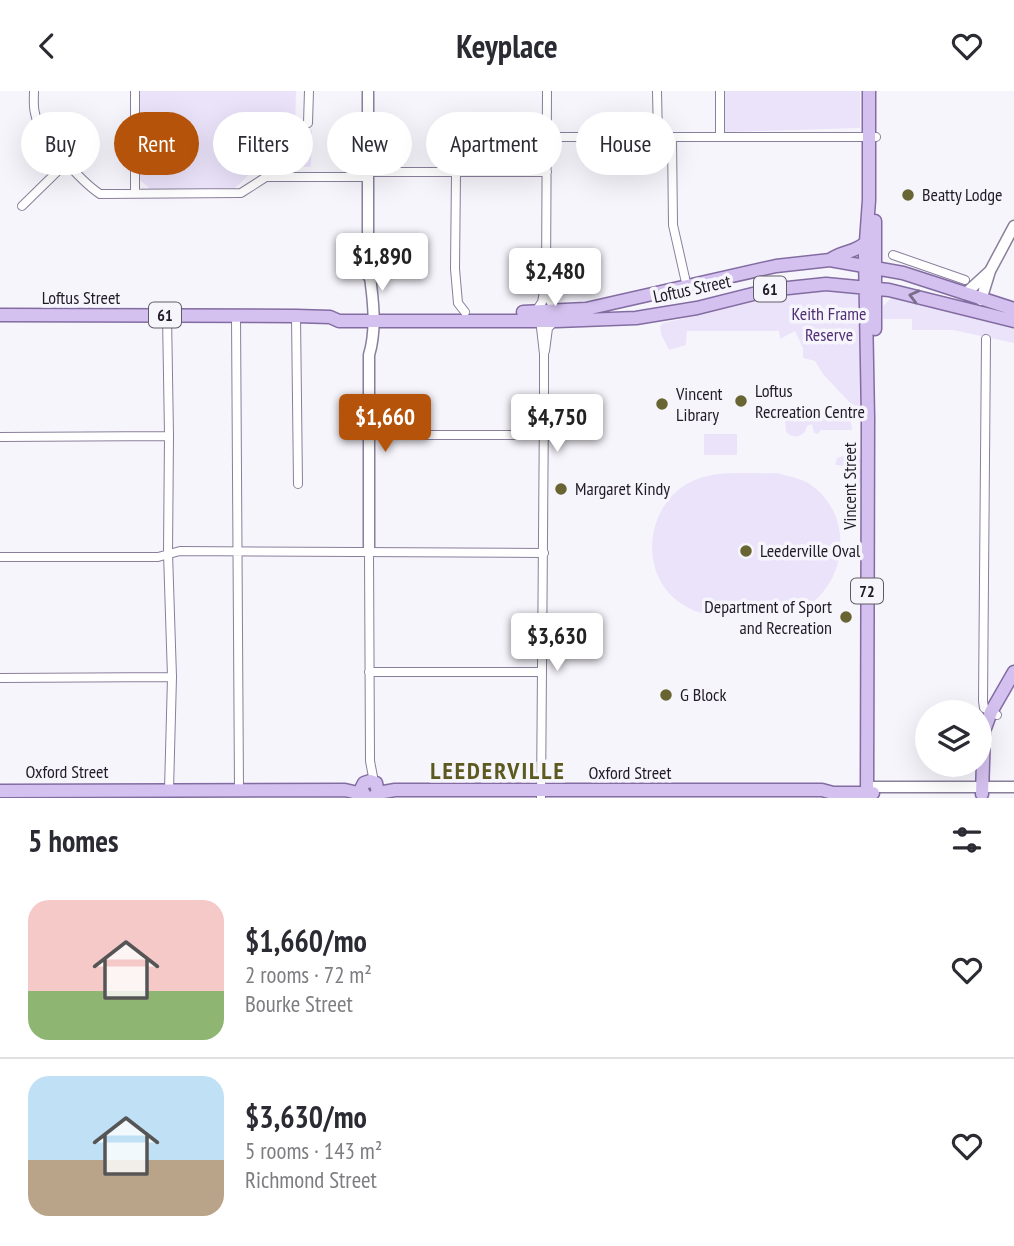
<!DOCTYPE html>
<html lang="en">
<head>
<meta charset="utf-8">
<style>
  body { margin:0; font-family:"PT Sans Narrow",sans-serif; background:#f2f2f3; color:#2b2b33; height:100vh; display:flex; flex-direction:column; font-size:26px; white-space:nowrap }
  * { box-sizing:border-box; margin:0 }
  p { font-size:23px; color:#7c7c81 }
  .icon { flex:none; width:38px; height:38px; fill:none; stroke:currentColor; stroke-width:2; stroke-linecap:round; stroke-linejoin:round }
  .map { position:relative; height:707px; overflow:hidden }
  .side { display:flex; flex-direction:column; background:#fff; flex:1 }
  .side>* { flex:none }
  .guide { position:absolute; left:21px; top:21px; width:973px; height:63px; display:flex; gap:14px }
  .tools { position:absolute; left:915px; top:609px; display:grid; gap:14px }
  .tools a { display:grid; place-items:center; width:77px; height:77px; border-radius:50%; background:#fff; box-shadow:0 7px 28px #0002; font-size:35px }
  .price { position:absolute; translate:-50% -60px; padding:0 16px; border-radius:7px; background:#fff; color:#222; font-size:23px; line-height:46px; filter:drop-shadow(0 2px 4px #0008) }
  .price::after { content:''; position:absolute; left:50%; top:42px; width:21px; height:16px; margin-left:-10px; background:inherit; clip-path:polygon(0 0,100% 0,50% 100%) }
  .price.current { background:#b45309; color:#fff }
  ul { padding:0; list-style:none }
  li { display:flex; align-items:center; gap:21px; height:175px; padding:0 28px }
  li+li { border-top:2px solid #e1e1e2 }
  li span { display:grid; place-items:center; flex:none; width:196px; height:140px; border-radius:21px; color:#555 }
  li>.icon { margin-inline-start:auto }
  span .icon { width:84px; height:84px; fill:#fffc; stroke-width:1 }
  li b { font-size:30px }
  h2 { display:flex; justify-content:space-between; align-items:center; height:84px; padding:0 28px; font-size:30px }
  .chip { padding:0 24px; border-radius:32px; background:#fff; box-shadow:0 7px 28px #0002; font-size:24px; line-height:63px }
  .chip.current { background:#b45309; color:#fff }
  header { display:flex; justify-content:space-between; align-items:center; height:91px; padding:0 28px; background:#fff; font-size:32px; font-weight:800 }
  .map>svg:first-child { display:block }
  .green { fill:#ebe3fa }
  .lines { fill:none; stroke-linecap:round; stroke-linejoin:round }
  .street-casing { stroke:#8a7f9b; stroke-width:10 }
  .secondary-casing { stroke:#8a7f9b; stroke-width:13 }
  .primary-casing { stroke:#836ca2; stroke-width:15 }
  .street { stroke:#fff; stroke-width:8 }
  .secondary { stroke:#fff; stroke-width:10 }
  .primary { stroke:#d4c1ef; stroke-width:12 }
  .oneway { stroke:#7a6e8a }
  .poi-dot { fill:#686532; stroke:#f7f5fc; stroke-width:2.5 }
  .labels { text-anchor:middle; stroke-width:7; stroke-linejoin:round; paint-order:stroke }
  .shield { fill:#f7f5fc; stroke:#605c66; stroke-width:2 }
  .shield-label { font-size:16px; font-weight:bold; fill:#201b26 }
  .poi-label { font-size:18px; fill:#201b26; stroke:#f7f5fc; text-anchor:start }
  .street-label { font-size:18px; fill:#201b26; stroke:#f7f5fc }
  .park-label { font-size:18px; fill:#503075; stroke:#f7f5fc }
  .district-label { font-size:24px; font-weight:bold; letter-spacing:2px; fill:#5d5a1f; stroke:#f7f5fc }
</style>
</head>
<body>
<header><svg class="icon" aria-label="back" viewBox="0 0 24 24"><path d="M15 5l-7 7 7 7"/></svg>Keyplace<svg class="icon" aria-label="heart" viewBox="0 0 24 24"><path d="M12 20l-8-8c-3-5 5-10 8-4 3-6 11-1 8 4z"/></svg></header>
<div class="map">
<svg width="1014" height="707" viewBox="0 0 1014 707">
  <rect width="100%" height="100%" fill="#f7f5fc"/>
  <!-- green -->
  <path class="green" d="M 139,0 L 296,0 L 295,38 L 312,39 L 311,76 L 257,76 L 235,97 L 150,98 L 139,88 Z
    M 723,0 L 860,0 L 860,37 L 724,41 Z
    M 829,199 L 853,200 L 861,208 L 866,329 L 823,283 L 815,270 L 803,267 L 803,257 L 795,240 L 780,248 L 779,240 L 687,240 L 686,254 L 669,259 L 661,243 L 660,235 L 663,232 L 695,225 L 697,222 L 767,204 Z
    M 892,206 L 1014,237 L 1014,252 L 953,239 L 912,239 L 912,228 L 883,228 L 883,215 Z
    M 849,317 L 852,339 L 821,339 L 818,343 L 814,342 L 812,333 L 807,335 L 805,341 C 798,347 793,347 786,341 L 785,330 L 788,323 L 797,320 L 804,326 L 809,326 L 820,320 Z
    M 704,343 L 737,343 L 737,364 L 704,364 Z
    M 854,361 L 859,361 C 862,373 864,382 860,394 L 852,395 L 845,390 L 847,375 L 835,374 L 837,367 Z
    M 776,382 C 788,385 801,387 811,394 C 854,424 848,490 806,516 C 787,527 764,525 743,525 C 721,525 701,526 682,513 C 635,483 646,407 697,388 C 721,379 751,383 776,382 Z"/>
  <g class="lines">
    <defs>
      <path id="street" d="M 34,0 C 34,7 33,15 35,22 C 38,44 82,91 100,103 L 241,102 L 266,86 L 369,86
        M 135,0 L 135,102
        M 547,0 L 546,191 L 549,208 L 556,220
        M 657,0 L 658,47
        M 720,0 L 720,46
        M 308,32 L 309,0
        M 547,46 L 876,46
        M 672,47 L 673,134 L 687,196
        M 368,81 L 547,81
        M 456,82 L 455,178 L 458,212 L 465,221
        M 22,115 L 67,71
        M 893,164 L 965,189
        M 536,220 L 542,211 L 546,191
        M 167,224 L 169,345 L 168,462 L 172,586 L 169,699
        M 236,224 L 239,699
        M 296,225 L 298,393
        M 540,228 L 544,263 L 544,314 L 541,707
        M 986,248 L 983,610 L 984,617 L 997,624
        M 545,260 L 548,237 L 554,231
        M 369,344 L 544,344
        M 0,346 L 169,345
        M 369,462 L 370,670 L 374,691
        M 0,466 L 158,466 L 180,460 L 544,462
        M 369,581 L 542,581
        M 0,587 L 172,586"/>
      <path id="secondary" d="M 368,0 L 368,185
        M 369,179 C 373,206 377,238 369,264 L 369,462
        M 965,203 L 990,180 L 1014,135
        M 981,209 L 990,180
        M 873,696 L 1014,696"/>
      <path id="primary" d="M 830,169 C 841,160 855,162 865,152
        M 523,221 L 586,218 L 776,175 L 830,169 L 903,182 L 1014,218
        M 0,224 L 296,225 L 330,226 L 339,230 L 557,230 L 636,227 L 697,217 L 769,199 L 826,193 L 889,199 L 1014,230
        M 875,238 L 875,130
        M 0,700 L 345,699 L 362,703
        M 378,702 L 395,699 L 822,699 L 833,702 L 873,702
        M 982,703 L 984,640 L 991,621 L 1014,581
        M 366,706 L 361,698 L 364,692 L 370,690 L 376,692 L 378,702 L 372,707
        M 867,707 L 868,327 L 865,164 L 869,109 L 869,0"/>
    </defs>
    <!-- street casing -->
    <use href="#street" class="street-casing"/>
    <!-- secondary casing -->
    <use href="#secondary" class="secondary-casing"/>
    <!-- primary casing -->
    <use href="#primary" class="primary-casing"/>
    <!-- street -->
    <use href="#street" class="street"/>
    <!-- secondary -->
    <use href="#secondary" class="secondary"/>
    <!-- primary -->
    <use href="#primary" class="primary"/>
  </g>
  <!-- one-way arrows -->
  <defs><path id="oneway-chevron" d="M-2-3.5L2.5 0L-2 3.5" fill="none" stroke-width="1.6" stroke-linecap="round" stroke-linejoin="round" transform="scale(1.75)"/></defs>
  <use class="oneway" href="#oneway-chevron" transform="translate(914 205) rotate(-166)"/>
  <!-- markers -->
  <g class="poi-dot">
    <circle cx="908" cy="104" r="7"/>
    <circle cx="741" cy="310" r="7"/>
    <circle cx="662" cy="313" r="7"/>
    <circle cx="561" cy="398" r="7"/>
    <circle cx="746" cy="460" r="7"/>
    <circle cx="846" cy="526" r="7"/>
    <circle cx="666" cy="604" r="7"/>
  </g>
  <g class="labels">
    <!-- shield labels -->
    <g class="shield">
      <rect x="754" y="185.5" width="32" height="25" rx="5"/>
      <rect x="149" y="211.5" width="32" height="25" rx="5"/>
      <rect x="851" y="487.5" width="32" height="25" rx="5"/>
    </g>
    <g class="shield-label">
      <text x="770" y="204">61</text>
      <text x="165" y="230">61</text>
      <text x="867" y="506">72</text>
    </g>
    <!-- poi labels -->
    <g class="poi-label">
      <text x="922" y="110">Beatty Lodge</text>
      <text x="755" y="306">Loftus<tspan x="755" dy="21">Recreation Centre</tspan></text>
      <text x="676" y="309">Vincent<tspan x="676" dy="21">Library</tspan></text>
      <text x="575" y="404">Margaret Kindy</text>
      <text x="760" y="466">Leederville Oval</text>
      <text x="832" y="522" text-anchor="end">Department of Sport<tspan x="832" dy="21">and Recreation</tspan></text>
      <text x="680" y="610">G Block</text>
    </g>
    <!-- street labels -->
    <g class="street-label">
      <text transform="translate(692 198) rotate(-12)" y="6">Loftus Street</text>
      <text x="81" y="213">Loftus Street</text>
      <text transform="translate(850 395) rotate(-90)" y="6">Vincent Street</text>
      <text x="67" y="687">Oxford Street</text>
      <text x="630" y="688">Oxford Street</text>
    </g>
    <!-- park labels -->
    <g class="park-label">
      <text x="829" y="229">Keith Frame<tspan x="829" dy="21">Reserve</tspan></text>
    </g>
    <!-- district labels -->
    <g class="district-label">
      <text x="498" y="688">LEEDERVILLE</text>
    </g>
  </g>
</svg>
<div class="tools">
<a><svg class="icon" aria-label="layers" viewBox="0 0 24 24"><path d="M12 4l9 5-9 5-9-5zM3 14l9 5 9-5"/></svg></a>
</div>
<b class="price" style="left:382px;top:202px">$1,890</b>
<b class="price" style="left:555px;top:217px">$2,480</b>
<b class="price current" style="left:385px;top:363px">$1,660</b>
<b class="price" style="left:557px;top:363px">$4,750</b>
<b class="price" style="left:557px;top:582px">$3,630</b>
<div class="guide">
<a class="chip">Buy</a>
<a class="chip current">Rent</a>
<a class="chip">Filters</a>
<a class="chip">New</a>
<a class="chip">Apartment</a>
<a class="chip">House</a>
</div>
</div>
<section class="side">
<h2>5 homes<svg class="icon" aria-label="filters" viewBox="0 0 24 24"><path d="M4 7h16M4 17h16"/><circle cx="9" cy="7" r="2"/><circle cx="15" cy="17" r="2"/></svg></h2>
<ul>
<li><span style="background:linear-gradient(#f6c9c9 65%,#8fb573 0)"><svg class="icon" aria-label="home" viewBox="0 0 24 24"><path d="M3 11l9-7 9 7M6 9v11h12V9"/></svg></span><div><b>$1,660/mo</b><p>2 rooms · 72 m²</p><p>Bourke Street</p></div><svg class="icon" aria-label="heart" viewBox="0 0 24 24"><path d="M12 20l-8-8c-3-5 5-10 8-4 3-6 11-1 8 4z"/></svg></li>
<li><span style="background:linear-gradient(#bfe0f5 60%,#b9a48a 0)"><svg class="icon" aria-label="home" viewBox="0 0 24 24"><path d="M3 11l9-7 9 7M6 9v11h12V9"/></svg></span><div><b>$3,630/mo</b><p>5 rooms · 143 m²</p><p>Richmond Street</p></div><svg class="icon" aria-label="heart" viewBox="0 0 24 24"><path d="M12 20l-8-8c-3-5 5-10 8-4 3-6 11-1 8 4z"/></svg></li>
</ul>
</section>
</body>
</html>
